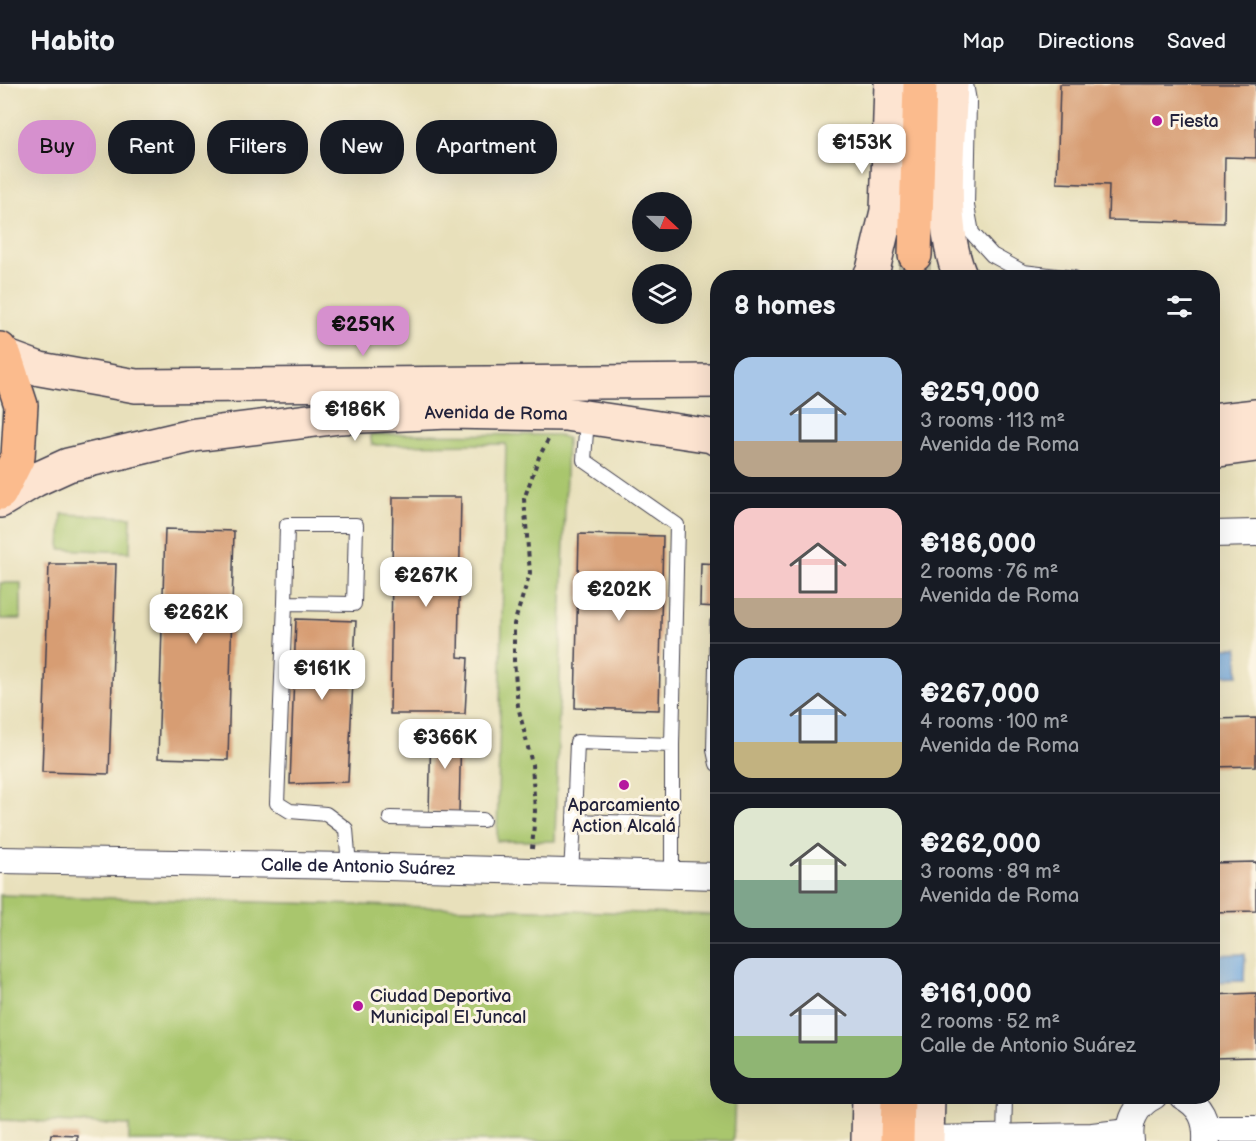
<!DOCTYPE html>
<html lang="en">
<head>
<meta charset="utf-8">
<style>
  body { margin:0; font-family:"Balsamiq Sans",sans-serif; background:#242831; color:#f1f3f6; height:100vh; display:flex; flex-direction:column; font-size:22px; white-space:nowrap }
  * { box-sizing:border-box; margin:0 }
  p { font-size:20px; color:#9ea1a6 }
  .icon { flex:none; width:33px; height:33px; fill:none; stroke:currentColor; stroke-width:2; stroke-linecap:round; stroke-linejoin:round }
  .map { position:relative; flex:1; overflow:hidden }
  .details { position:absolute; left:710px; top:186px; width:510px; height:834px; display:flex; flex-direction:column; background:#171b24; border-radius:24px; box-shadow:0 6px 24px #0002 }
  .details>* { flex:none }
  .top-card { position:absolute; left:18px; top:36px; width:570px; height:54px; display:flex; gap:12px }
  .needle { width:39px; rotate:112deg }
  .controls { position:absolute; left:632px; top:108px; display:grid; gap:12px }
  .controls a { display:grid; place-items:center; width:60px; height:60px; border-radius:50%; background:#171b24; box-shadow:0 6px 24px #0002; font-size:30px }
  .price { position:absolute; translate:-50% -51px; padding:0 14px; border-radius:12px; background:#fff; color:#222; font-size:20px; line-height:39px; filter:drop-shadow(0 2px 3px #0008) }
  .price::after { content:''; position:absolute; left:50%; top:36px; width:18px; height:14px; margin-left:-9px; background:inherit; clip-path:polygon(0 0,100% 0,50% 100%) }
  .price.on { background:#d690ce; color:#111 }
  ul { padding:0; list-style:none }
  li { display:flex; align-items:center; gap:18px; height:150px; padding:0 24px }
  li+li { border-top:2px solid #363941 }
  li span { display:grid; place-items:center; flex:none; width:168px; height:120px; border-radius:18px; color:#555 }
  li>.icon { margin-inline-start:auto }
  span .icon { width:72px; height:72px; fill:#fffc; stroke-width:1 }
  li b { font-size:26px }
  h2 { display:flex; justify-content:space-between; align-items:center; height:72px; padding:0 24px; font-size:26px }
  .pill { padding:0 21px; border-radius:24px; background:#171b24; box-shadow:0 6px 24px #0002; font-size:21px; line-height:54px }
  .pill.on { background:#d690ce; color:#111 }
  header { display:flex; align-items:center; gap:36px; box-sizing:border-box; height:84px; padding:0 30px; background:#171b24; border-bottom:2px solid #363941 }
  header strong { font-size:28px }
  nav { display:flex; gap:33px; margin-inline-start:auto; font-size:21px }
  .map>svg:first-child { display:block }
  .green { fill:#a9c66d; stroke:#667454; stroke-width:1.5 }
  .water { fill:#6fa7de; stroke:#48648c; stroke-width:1.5 }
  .building { fill:#d79d73 }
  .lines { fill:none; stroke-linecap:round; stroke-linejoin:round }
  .primary-tunnel { stroke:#c0baa1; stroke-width:33; stroke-dasharray:33 16; stroke-linecap:butt }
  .lane-casing { stroke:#403e4e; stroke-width:16 }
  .street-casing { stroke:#403e4e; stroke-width:28 }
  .secondary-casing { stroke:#403e4e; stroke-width:36 }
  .primary-casing { stroke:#403e4e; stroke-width:36 }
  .path { stroke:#403e4e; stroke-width:4; stroke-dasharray:4.5 4.5; stroke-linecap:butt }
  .lane { stroke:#fff; stroke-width:14 }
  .street { stroke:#fff; stroke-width:26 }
  .secondary { stroke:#fde4d1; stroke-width:33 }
  .primary { stroke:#fbbb8d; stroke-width:33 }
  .poi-dot { fill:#b5179e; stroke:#fcf5e5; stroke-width:2 }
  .labels { text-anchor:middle; stroke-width:6; stroke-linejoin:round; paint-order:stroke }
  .poi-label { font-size:18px; fill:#22223b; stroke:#fcf5e5; text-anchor:start }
  .street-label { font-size:18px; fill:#22223b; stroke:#fcf5e5 }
</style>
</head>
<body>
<header>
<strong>Habito</strong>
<nav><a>Map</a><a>Directions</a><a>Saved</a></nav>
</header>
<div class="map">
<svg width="1256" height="1057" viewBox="0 0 1256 1057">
  <rect width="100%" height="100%" fill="#fcf5e5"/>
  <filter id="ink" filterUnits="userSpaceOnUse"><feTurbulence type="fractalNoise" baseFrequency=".0167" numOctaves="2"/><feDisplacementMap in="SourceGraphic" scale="12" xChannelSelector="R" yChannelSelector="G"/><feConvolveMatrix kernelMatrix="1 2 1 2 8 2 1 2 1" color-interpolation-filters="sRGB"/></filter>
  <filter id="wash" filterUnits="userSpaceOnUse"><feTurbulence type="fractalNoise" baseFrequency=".008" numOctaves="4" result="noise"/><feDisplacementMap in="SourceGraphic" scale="24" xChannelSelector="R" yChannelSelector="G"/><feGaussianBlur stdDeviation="1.35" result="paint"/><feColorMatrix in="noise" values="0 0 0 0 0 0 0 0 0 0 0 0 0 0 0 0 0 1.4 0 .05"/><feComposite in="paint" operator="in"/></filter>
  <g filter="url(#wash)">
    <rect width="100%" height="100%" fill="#e8e0bb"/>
    <!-- green -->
    <path class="green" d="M 370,350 L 556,351 L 567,354 L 555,757 L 497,757 L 506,360 L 372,361 Z
      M 62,430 L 131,433 L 130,468 L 60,465 Z
      M 0,499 L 21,499 L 21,535 L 0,535 Z
      M 0,811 L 717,831 L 717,1012 L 735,1013 L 733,1057 L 129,1057 L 129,1041 L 0,1036 Z"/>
    <!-- water -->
    <path class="water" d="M 1212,564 L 1238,564 L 1238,591 L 1212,592 Z
      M 1245,870 L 1244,897 L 1212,898 L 1212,871 Z"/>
    <g id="blocks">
      <!-- building -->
      <path class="building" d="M 1060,0 L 1256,0 L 1256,74 L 1225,73 L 1224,139 L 1108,136 L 1109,101 L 1057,99 Z
        M 393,413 L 461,413 L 458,573 L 468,574 L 465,630 L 390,630 Z
        M 165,445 L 234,447 L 228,676 L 158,674 Z
        M 579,450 L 663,452 L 659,626 L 575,624 Z
        M 701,479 L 717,480 L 717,523 L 700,522 Z
        M 49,480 L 116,480 L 109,690 L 42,688 Z
        M 296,535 L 356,537 L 348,698 L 290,700 Z
        M 1256,634 L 1256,682 L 1212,683 L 1212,635 Z
        M 431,644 L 461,645 L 459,729 L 429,728 Z
        M 1256,778 L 1256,827 L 1212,828 L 1212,779 Z
        M 1256,909 L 1256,973 L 1212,974 L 1212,911 Z
        M 51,1050 L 77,1051 L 77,1057 L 50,1057 Z"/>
    </g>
  </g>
  <g filter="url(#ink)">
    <use href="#blocks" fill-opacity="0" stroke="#403e4e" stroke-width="1.5"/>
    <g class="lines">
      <!-- primary-tunnel -->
      <path class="primary-tunnel" d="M 914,194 L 915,171"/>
      <defs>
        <path id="lane" d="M 966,0 L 969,17 L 967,122 L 972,149 L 992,171 L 1023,188 L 1074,194
          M 587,334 L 584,376 L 677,441 L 672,661
          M 285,519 L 287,441 L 356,441 L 354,520 L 285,519 L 277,719 L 290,727 L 326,730 L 346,745 L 349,782
          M 717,539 L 714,666 L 717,680
          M 390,734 L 483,736
          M 571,788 L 574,737
          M 672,790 L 672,661 L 577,658 L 574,737 L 672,740
          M 1004,1057 L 1005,1012"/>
        <g id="street">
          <path d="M 1212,450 L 1256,449"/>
          <path id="s1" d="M 0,776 L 349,782 L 717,792"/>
          <path d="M 1182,1012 C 1201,1022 1207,1036 1206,1057"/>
          <path d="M 1207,1045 L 1256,1045"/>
          <path d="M 927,1055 L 1092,1052 L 1129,1048"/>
          <path d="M 1131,1057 C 1128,1037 1136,1021 1154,1012"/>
        </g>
        <g id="secondary">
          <path d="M 951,0 C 949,58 937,140 961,194"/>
          <path d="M 869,194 L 873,186 L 887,127 L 891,0"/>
          <path d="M 5,272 L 40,285 L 136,302 L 717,297"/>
          <path d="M 1212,337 L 1256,332"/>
          <path d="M 1212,367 L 1256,361"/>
          <path id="s2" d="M 0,417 L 35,396 L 68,381 L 195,351 L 340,333 L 448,328 L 565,330 L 712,352 L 717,355"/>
          <path d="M 868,1057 L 869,1012"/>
          <path d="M 927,1057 L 928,1012"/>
        </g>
        <path id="primary" d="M 915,171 L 920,0
          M 0,265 L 5,272 L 21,321 L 18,373 L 0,409
          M 897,1057 L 898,1012"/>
      </defs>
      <!-- lane casing -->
      <use href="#lane" class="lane-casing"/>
      <!-- street casing -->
      <use href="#street" class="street-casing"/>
      <!-- secondary casing -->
      <use href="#secondary" class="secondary-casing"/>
      <!-- primary casing -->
      <use href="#primary" class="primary-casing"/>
      <!-- path -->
      <path class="path" d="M 532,765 L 535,727 L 532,680 L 518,622 L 514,577 L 514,540 L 530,489 L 524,415 L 539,373 L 548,356"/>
      <!-- lane -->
      <use href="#lane" class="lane"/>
      <!-- street -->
      <use href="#street" class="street"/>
      <!-- secondary -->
      <use href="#secondary" class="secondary"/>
      <!-- primary -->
      <use href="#primary" class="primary"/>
    </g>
  </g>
  <!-- markers -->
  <g class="poi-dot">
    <circle cx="1157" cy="37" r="6"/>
    <circle cx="624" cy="701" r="6"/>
    <circle cx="358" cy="922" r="6"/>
  </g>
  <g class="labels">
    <!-- poi labels -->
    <g class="poi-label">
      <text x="1169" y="43">Fiesta</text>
      <text x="624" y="727" text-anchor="middle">Aparcamiento<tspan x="624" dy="21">Action Alcalá</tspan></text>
      <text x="370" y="918">Ciudad Deportiva<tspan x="370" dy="21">Municipal El Juncal</tspan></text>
    </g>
    <!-- street labels -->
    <g class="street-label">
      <text dy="6" stroke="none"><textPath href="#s2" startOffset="510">Avenida de Roma</textPath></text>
      <text dy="6" stroke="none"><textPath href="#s1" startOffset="358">Calle de Antonio Suárez</textPath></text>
    </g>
  </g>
</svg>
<div class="controls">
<a><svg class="needle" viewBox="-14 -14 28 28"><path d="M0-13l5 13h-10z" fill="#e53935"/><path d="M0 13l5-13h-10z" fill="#9ea1a6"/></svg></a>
<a><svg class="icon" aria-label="layers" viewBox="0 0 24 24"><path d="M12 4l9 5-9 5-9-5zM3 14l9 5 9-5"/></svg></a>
</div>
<b class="price" style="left:862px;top:91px">€153K</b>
<b class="price on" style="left:363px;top:273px">€259K</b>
<b class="price" style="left:355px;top:358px">€186K</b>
<b class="price" style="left:426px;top:524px">€267K</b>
<b class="price" style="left:619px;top:538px">€202K</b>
<b class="price" style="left:196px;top:561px">€262K</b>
<b class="price" style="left:322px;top:617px">€161K</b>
<b class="price" style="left:445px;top:686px">€366K</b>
<div class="top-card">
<a class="pill on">Buy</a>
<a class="pill">Rent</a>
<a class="pill">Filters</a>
<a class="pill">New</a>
<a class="pill">Apartment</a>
</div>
<section class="details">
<h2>8 homes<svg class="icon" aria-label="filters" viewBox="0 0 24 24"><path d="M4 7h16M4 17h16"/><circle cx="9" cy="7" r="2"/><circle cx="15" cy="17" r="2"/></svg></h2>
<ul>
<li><span style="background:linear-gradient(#a9c7e8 70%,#b9a48a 0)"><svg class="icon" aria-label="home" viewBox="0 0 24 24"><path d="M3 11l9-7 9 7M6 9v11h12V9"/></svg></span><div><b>€259,000</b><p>3 rooms · 113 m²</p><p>Avenida de Roma</p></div></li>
<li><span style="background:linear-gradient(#f6c9c9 75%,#b9a48a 0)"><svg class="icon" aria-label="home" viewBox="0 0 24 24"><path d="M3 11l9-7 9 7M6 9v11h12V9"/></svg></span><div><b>€186,000</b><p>2 rooms · 76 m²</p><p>Avenida de Roma</p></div></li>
<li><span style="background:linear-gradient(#a9c7e8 70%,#c2b280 0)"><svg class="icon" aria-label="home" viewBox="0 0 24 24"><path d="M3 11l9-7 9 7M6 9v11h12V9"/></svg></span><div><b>€267,000</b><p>4 rooms · 100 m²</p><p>Avenida de Roma</p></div></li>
<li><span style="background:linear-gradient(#dfe7d0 60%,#7fa58c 0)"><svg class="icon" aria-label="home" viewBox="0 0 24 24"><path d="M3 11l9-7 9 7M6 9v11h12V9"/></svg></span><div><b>€262,000</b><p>3 rooms · 89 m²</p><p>Avenida de Roma</p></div></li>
<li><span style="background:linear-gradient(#c9d6e8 65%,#8fb573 0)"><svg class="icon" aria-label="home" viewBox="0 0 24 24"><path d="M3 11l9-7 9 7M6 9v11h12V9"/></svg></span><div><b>€161,000</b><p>2 rooms · 52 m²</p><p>Calle de Antonio Suárez</p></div></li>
</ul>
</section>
</div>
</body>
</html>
